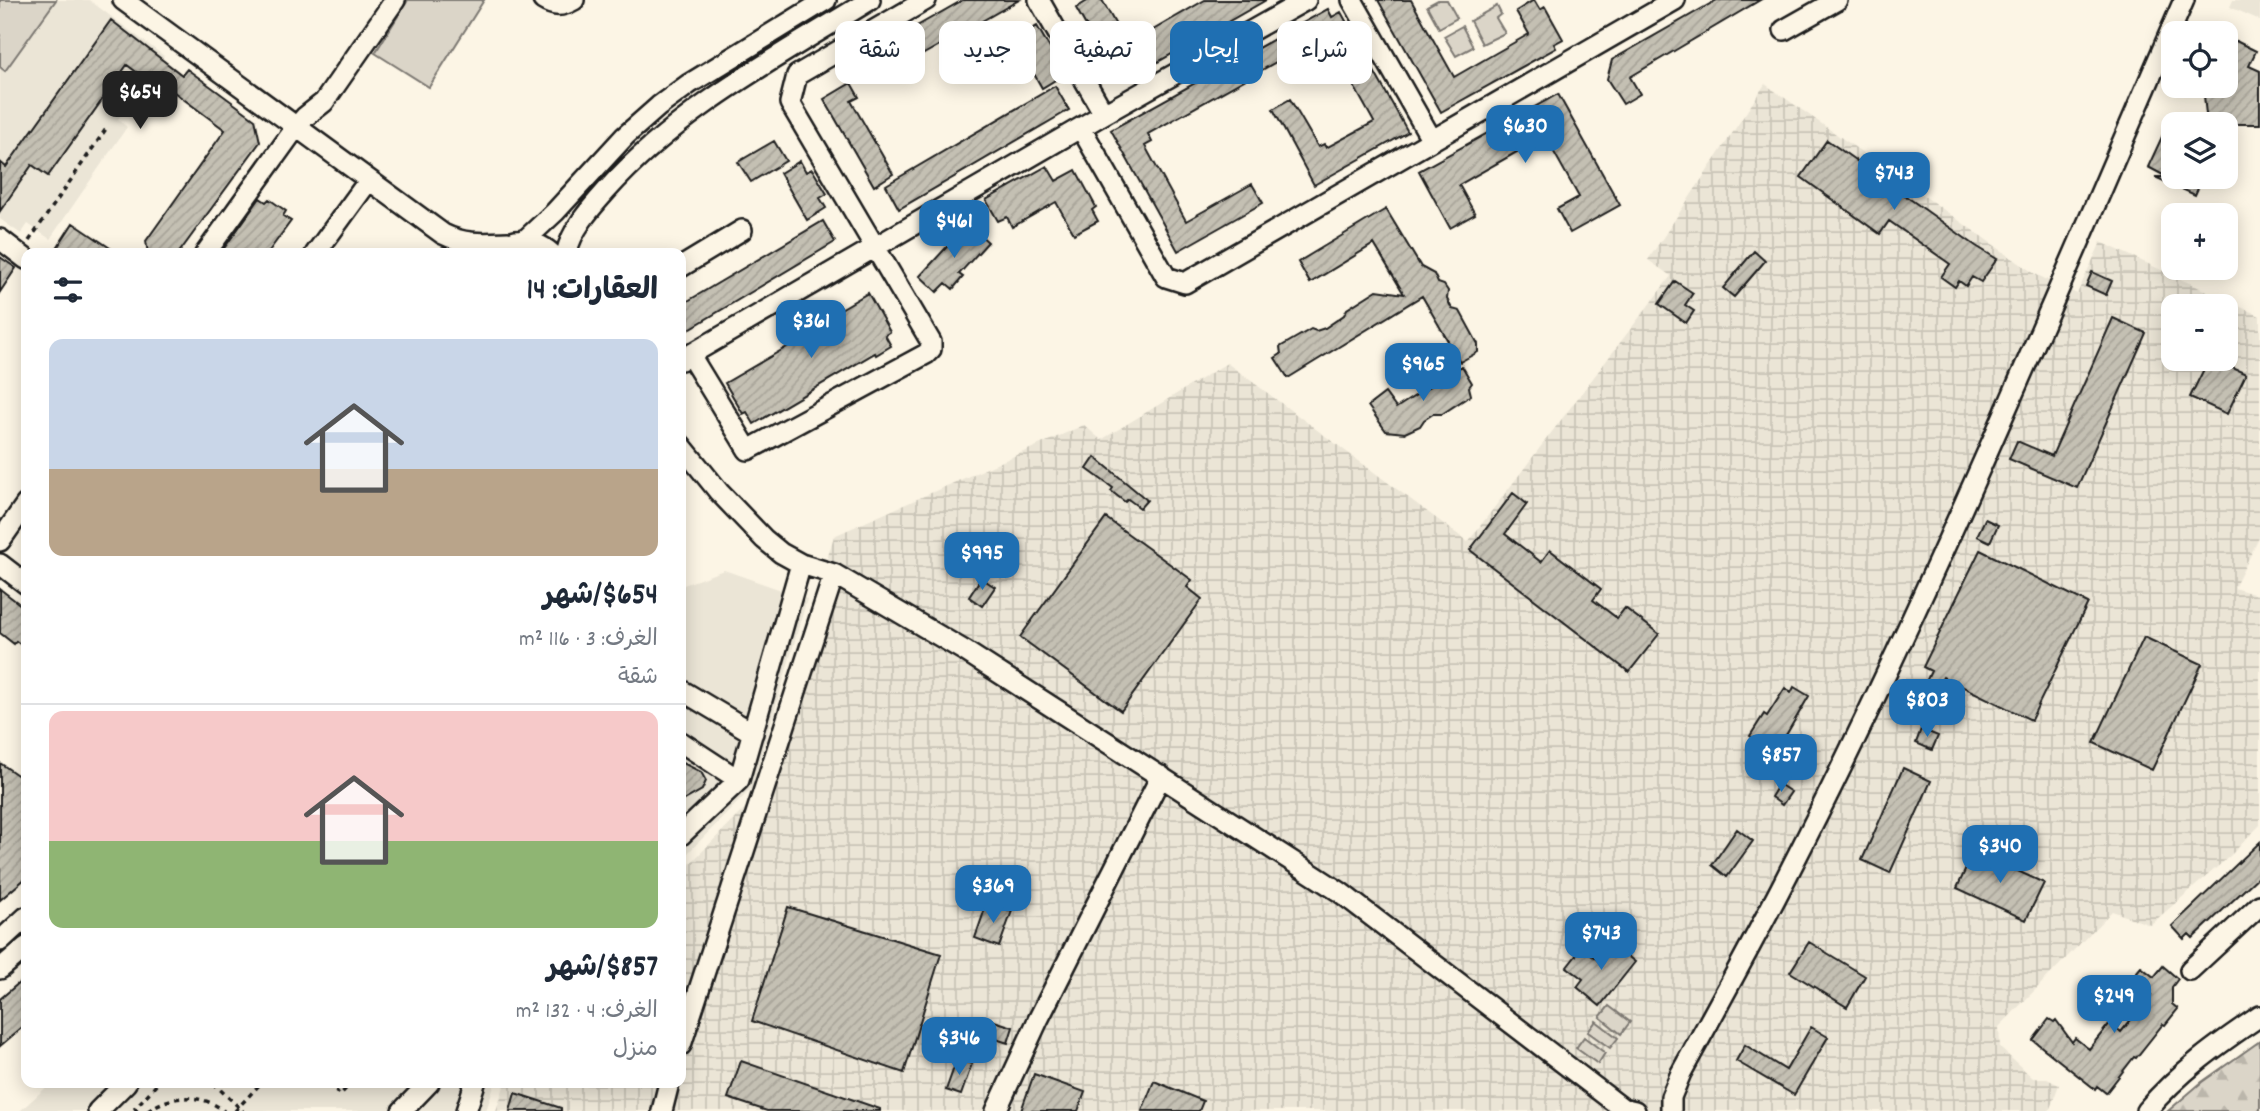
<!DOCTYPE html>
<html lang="ar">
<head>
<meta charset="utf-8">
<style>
  body { margin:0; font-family:Dekko,"Playpen Sans Arabic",sans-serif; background:#f2f2f3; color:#1f2937; direction:rtl; height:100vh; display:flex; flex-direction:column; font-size:26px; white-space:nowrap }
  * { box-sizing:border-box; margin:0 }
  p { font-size:23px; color:#747a83 }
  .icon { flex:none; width:38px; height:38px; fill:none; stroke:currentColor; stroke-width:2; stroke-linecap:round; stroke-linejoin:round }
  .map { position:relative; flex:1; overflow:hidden; direction:ltr }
  .panel { position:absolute; left:21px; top:248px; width:665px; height:840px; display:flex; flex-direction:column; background:#fff; border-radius:14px; box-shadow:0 4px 18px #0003; direction:rtl }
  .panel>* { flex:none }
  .banner { position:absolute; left:707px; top:21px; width:665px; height:63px; direction:rtl; display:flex; gap:14px }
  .fabs { position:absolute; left:2161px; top:21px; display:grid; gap:14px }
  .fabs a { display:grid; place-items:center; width:77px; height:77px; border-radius:14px; background:#fff; box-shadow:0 4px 18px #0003; font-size:35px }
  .price { position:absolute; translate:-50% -60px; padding:0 16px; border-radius:14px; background:#1f6fb2; color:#fff; font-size:23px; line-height:46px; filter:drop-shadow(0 2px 4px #0008) }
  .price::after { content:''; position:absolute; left:50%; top:42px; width:21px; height:16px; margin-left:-10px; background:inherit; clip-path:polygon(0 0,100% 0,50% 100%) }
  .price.selected { background:#222; color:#fff }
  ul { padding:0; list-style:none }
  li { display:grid; align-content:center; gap:14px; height:371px; padding:0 28px }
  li+li { border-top:2px solid #e0e1e3 }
  li span { display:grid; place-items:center; height:217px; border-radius:14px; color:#555 }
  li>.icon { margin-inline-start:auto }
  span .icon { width:126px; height:126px; fill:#fffc; stroke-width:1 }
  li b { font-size:30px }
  h2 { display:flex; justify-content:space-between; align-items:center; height:84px; padding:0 28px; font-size:30px }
  .tag { padding:0 24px; border-radius:14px; background:#fff; box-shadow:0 4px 18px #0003; font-size:24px; line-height:63px }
  .tag.selected { background:#1f6fb2; color:#fff }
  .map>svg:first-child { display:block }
  .built { fill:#ebe5d6 }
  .industrial { fill:url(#industrial-grid); fill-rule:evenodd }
  .green { fill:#dbd5c8; stroke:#7c7872; stroke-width:2 }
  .forest { fill:url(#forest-firs); stroke:#7c7872; stroke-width:2 }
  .building { fill:url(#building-hatch); stroke:#1c1c1c; stroke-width:2 }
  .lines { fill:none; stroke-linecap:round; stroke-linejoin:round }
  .minor-casing { stroke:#1c1c1c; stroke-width:24 }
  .path { stroke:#1c1c1c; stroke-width:3.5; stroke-dasharray:5 5; stroke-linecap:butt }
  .minor { stroke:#fcf5e5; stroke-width:19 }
</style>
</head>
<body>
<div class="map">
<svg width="2260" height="1111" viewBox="0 0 2260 1111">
  <defs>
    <pattern id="industrial-grid" width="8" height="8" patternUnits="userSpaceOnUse" patternTransform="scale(1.75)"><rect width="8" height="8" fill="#ebe5d6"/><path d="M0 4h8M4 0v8" fill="none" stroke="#c9c4b7"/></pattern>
    <pattern id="forest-firs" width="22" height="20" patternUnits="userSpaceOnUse" patternTransform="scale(1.75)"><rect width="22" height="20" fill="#dbd5c8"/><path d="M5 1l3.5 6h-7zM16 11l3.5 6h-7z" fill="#bbb6ab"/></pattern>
    <pattern id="building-hatch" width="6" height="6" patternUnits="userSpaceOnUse" patternTransform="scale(1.75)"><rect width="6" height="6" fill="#c4c0b3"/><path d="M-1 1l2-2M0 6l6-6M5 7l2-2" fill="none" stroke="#a8a499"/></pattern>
  </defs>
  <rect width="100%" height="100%" fill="#fcf5e5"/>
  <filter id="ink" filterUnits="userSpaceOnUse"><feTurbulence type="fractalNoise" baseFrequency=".0143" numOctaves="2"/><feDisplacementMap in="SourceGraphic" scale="14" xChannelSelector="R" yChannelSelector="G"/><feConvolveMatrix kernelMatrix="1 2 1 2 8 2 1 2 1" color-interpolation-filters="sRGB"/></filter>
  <g filter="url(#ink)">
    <!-- built -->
    <path class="built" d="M 0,0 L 89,0 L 164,56 L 118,119 L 127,127 L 50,239 L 28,224 L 21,234 L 0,219 Z
      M 2233,0 L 2260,0 L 2260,20 L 2230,7 Z
      M 724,570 L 807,599 L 752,788 L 681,860 L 681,586 Z
      M 51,1083 L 495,1083 L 486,1111 L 20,1111 Z"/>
    <!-- industrial -->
    <path class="industrial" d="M 1765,84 L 2035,274 L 2077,294 L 2101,242 L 2260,316 L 2260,536 L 2234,588 L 2260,596 L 2260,825 L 2230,856 L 2150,925 L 2112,911 L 1999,1027 L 2000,1048 L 2033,1078 L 2047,1079 L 2059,1085 L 2049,1111 L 496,1111 L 505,1083 L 681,1083 L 681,873 L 756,797 L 834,536 L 1084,425 L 1101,440 L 1227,363 L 1468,542 L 1671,276 L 1648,260 ZM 2174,306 L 2226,306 L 2226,359 L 2174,359 Z"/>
    <!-- green -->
    <path class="green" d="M 0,0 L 56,0 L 5,71 L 0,67 Z
      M 408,0 L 484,0 L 429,87 L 375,53 Z
      M 1438,0 L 1447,0 L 1457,18 L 1439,28 L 1427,6 Z
      M 1497,6 L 1501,14 L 1496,18 L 1505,33 L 1482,44 L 1470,21 Z
      M 1462,26 L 1473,47 L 1456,56 L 1444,36 Z
      M 1609,1006 L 1630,1022 L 1621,1034 L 1600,1017 Z
      M 1596,1021 L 1618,1038 L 1610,1048 L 1588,1032 Z
      M 1584,1037 L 1605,1053 L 1598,1064 L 1576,1048 Z"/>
    <!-- forest -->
    <path class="forest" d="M 2260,1041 L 2260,1111 L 2168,1111 L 2202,1082 Z"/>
    <!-- building -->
    <path class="building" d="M 963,0 L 1019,0 L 878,80 L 864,56 Z
      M 1089,0 L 1102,0 L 1127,45 L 1205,0 L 1266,0 L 1128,79 L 1112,48 L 1102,54 L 1076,8 Z
      M 1378,0 L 1411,0 L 1454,77 L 1529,34 L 1516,11 L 1534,0 L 1540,10 L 1545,7 L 1563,39 L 1554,44 L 1556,48 L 1441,112 Z
      M 1717,0 L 1760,0 L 1630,77 L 1640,94 L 1623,104 L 1607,79 L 1612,60 Z
      M 1328,9 L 1332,17 L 1341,12 L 1408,132 L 1314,185 L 1273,109 L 1290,99 L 1318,147 L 1324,144 L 1326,148 L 1374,122 L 1330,43 L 1322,47 L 1317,39 L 1148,134 L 1152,142 L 1145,146 L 1186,221 L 1252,184 L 1263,203 L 1178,251 L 1111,130 Z
      M 111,20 L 182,75 L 187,69 L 255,119 L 260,142 L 178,254 L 148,254 L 146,241 L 225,130 L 163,84 L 159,89 L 127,65 L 48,176 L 32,165 L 0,211 L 0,162 L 6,167 Z
      M 1037,26 L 1065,74 L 1042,88 L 1014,39 Z
      M 2234,40 L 2256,51 L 2249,66 L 2260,71 L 2260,124 L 2207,124 L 2203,86 L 2226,86 L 2226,46 Z
      M 851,83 L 859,97 L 851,101 L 893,174 L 874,186 L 824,99 Z
      M 1055,86 L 1069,110 L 899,209 L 886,185 Z
      M 1558,94 L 1620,205 L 1570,233 L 1557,209 L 1579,197 L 1545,136 L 1459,185 L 1475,214 L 1450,228 L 1419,171 Z
      M 2174,111 L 2174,177 L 2203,177 L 2195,195 L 2155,177 L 2167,177 L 2148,167 Z
      M 1827,140 L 1976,246 L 1997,259 L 1981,282 L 1972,277 L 1966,286 L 1959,281 L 1955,287 L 1941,277 L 1950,264 L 1889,221 L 1880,234 L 1801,177 Z
      M 774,141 L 786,161 L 751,182 L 738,162 Z
      M 800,161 L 806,172 L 812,169 L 827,194 L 820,198 L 826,208 L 807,220 L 780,173 Z
      M 1047,166 L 1056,181 L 1076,170 L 1096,207 L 1092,210 L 1098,221 L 1074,234 L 1056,202 L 1012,227 L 1007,217 L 998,221 L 986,200 Z
      M 260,198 L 266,202 L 269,199 L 286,211 L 283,216 L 291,221 L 272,247 L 267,254 L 220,254 Z
      M 1386,209 L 1421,267 L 1434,274 L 1438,283 L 1444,285 L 1448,291 L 1447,299 L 1452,309 L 1460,311 L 1478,344 L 1478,352 L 1460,362 L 1422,296 L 1288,378 L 1275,358 L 1281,354 L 1280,347 L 1311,329 L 1316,331 L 1325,328 L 1344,315 L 1347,309 L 1377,290 L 1404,294 L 1374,244 L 1310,283 L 1298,262 Z
      M 823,221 L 835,242 L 681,334 L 681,305 Z
      M 73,223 L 119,254 L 53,254 Z
      M 968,224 L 988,242 L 959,274 L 963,277 L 953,289 L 946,283 L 937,292 L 920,276 Z
      M 1754,251 L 1765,261 L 1734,297 L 1723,288 Z
      M 0,257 L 16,268 L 0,292 Z
      M 2092,272 L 2112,281 L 2106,295 L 2086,286 Z
      M 1675,281 L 1693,293 L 1685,305 L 1694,311 L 1686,323 L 1659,304 Z
      M 868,293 L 890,332 L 885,335 L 891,346 L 876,355 L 875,353 L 754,424 L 747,412 L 743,414 L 725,383 L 837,318 L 834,313 Z
      M 2113,318 L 2146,333 L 2077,488 L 2009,459 L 2017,441 L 2052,456 Z
      M 2209,359 L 2213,359 L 2246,374 L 2227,414 L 2190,397 Z
      M 1462,366 L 1472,383 L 1469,387 L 1471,395 L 1442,414 L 1433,414 L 1424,420 L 1420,426 L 1405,433 L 1386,431 L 1368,406 L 1385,393 L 1396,408 Z
      M 1095,457 L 1147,500 L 1140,508 L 1128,499 L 1125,502 L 1111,491 L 1113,488 L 1087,469 Z
      M 1513,493 L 1527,504 L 1505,534 L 1541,562 L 1550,550 L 1601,589 L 1593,600 L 1617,618 L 1625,608 L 1659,634 L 1629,672 L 1470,550 Z
      M 1106,518 L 1192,580 L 1187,587 L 1202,599 L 1121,711 L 1020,637 Z
      M 1985,519 L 1998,525 L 1990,542 L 1977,536 Z
      M 1980,550 L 2088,603 L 2031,720 L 1943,677 L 1929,707 L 1917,701 L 1931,671 L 1923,667 Z
      M 981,578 L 995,587 L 982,606 L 969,597 Z
      M 0,589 L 26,609 L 26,649 L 16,641 L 14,644 L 0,633 Z
      M 2144,637 L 2202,664 L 2152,770 L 2094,743 Z
      M 1794,687 L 1809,696 L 1776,752 L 1750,736 L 1764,714 L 1767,716 L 1785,688 L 1791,693 Z
      M 1921,729 L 1938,736 L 1932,750 L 1916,743 Z
      M 681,762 L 701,772 L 706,781 L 702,790 L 681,802 Z
      M 0,763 L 26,781 L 26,878 L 0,900 Z
      M 1903,768 L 1931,781 L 1890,873 L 1862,860 Z
      M 1779,784 L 1791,792 L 1782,805 L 1771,797 Z
      M 1737,829 L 1753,841 L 1727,877 L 1712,865 Z
      M 2260,842 L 2260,875 L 2193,938 L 2189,934 L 2184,939 L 2172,926 Z
      M 1974,851 L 2044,883 L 2026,920 L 1957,888 Z
      M 987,903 L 1012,911 L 999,947 L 975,938 Z
      M 788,907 L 941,954 L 904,1073 L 752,1021 Z
      M 1809,942 L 1865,976 L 1847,1007 L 1790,972 Z
      M 1612,944 L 1635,962 L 1600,1006 L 1577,987 L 1583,979 L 1567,967 L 1582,948 L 1599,961 Z
      M 2163,966 L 2178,979 L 2172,987 L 2172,1004 L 2178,1009 L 2165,1025 L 2163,1024 L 2136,1058 L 2134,1057 L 2106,1093 L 2097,1086 L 2095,1089 L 2033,1040 L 2049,1019 L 2054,1022 L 2056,1020 L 2072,1042 L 2075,1038 L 2089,1049 L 2110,1023 L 2121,1032 L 2151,995 L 2131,979 L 2141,967 L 2154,977 Z
      M 26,977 L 26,1024 L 0,1046 L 0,999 Z
      M 988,1019 L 1013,1027 L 1008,1043 L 983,1035 Z
      M 1811,1027 L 1828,1037 L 1794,1095 L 1736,1061 L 1745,1045 L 1786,1070 Z
      M 957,1059 L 972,1064 L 961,1095 L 946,1090 Z
      M 741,1061 L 880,1109 L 880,1111 L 767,1111 L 728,1098 Z
      M 1034,1074 L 1085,1092 L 1078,1111 L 1021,1111 Z
      M 1154,1081 L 1203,1101 L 1199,1111 L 1142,1111 Z
      M 515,1093 L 561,1108 L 561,1111 L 510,1111 Z"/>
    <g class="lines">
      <defs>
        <path id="minor" d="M 123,0 L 443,234 C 465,245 484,243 508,242
          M 543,0 C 554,7 562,7 574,0
          M 1039,0 L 1104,114
          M 1352,0 L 1432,140
          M 1784,30 L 1837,0
          M 1081,128 L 1166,277 L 1185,283 L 1675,0
          M 0,239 L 26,259
          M 525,240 L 555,212 L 625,136 L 659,106 L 689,84 L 826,0
          M 515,241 C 529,240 541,244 552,254
          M 205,254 L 297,126 L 305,117 L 324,102 L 395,0
          M 315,254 L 369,180
          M 566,254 C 572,229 589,210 606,191 C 679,109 778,57 870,0
          M 681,267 L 742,230
          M 690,355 L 748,450 L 926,354 L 931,349 L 931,342 L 790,103 L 797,75 L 926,0
          M 681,360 L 1104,114 L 1306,0
          M 681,445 L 719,492 L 764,539 L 781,553 L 801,564 L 834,574 L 965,651 L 1340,892 L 1622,1108 L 1635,1111
          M 0,541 L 26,504
          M 0,564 L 26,584
          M 681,690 L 753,733
          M 681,742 L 739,780
          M 681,835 L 739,780 L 801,564
          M 0,941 L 26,917
          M 0,969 L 26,947
          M 2190,970 L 2260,905
          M 681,1045 L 834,574
          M 98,1111 L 126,1083
          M 402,1111 L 429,1083
          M 466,1111 L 475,1083
          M 662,1111 L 669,1083
          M 996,1111 L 1038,1020 L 1161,776
          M 1671,1111 L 1671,1097 L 1681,1073 C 1717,1007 1754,941 1788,874 C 1934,589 2056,293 2184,0
          M 2146,1111 C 2179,1072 2218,1044 2260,1016"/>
      </defs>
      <!-- minor casing -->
      <use href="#minor" class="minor-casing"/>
      <!-- path -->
      <path class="path" d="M 29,241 L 108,126
        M 213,1083 L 243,1111
        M 329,1083 L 340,1095 L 351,1083
        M 137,1111 L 135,1108 L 158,1083
        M 148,1111 C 170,1094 202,1093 224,1111
        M 235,1111 L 261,1083"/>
      <!-- minor -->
      <use href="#minor" class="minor"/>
    </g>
  </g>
</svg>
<div class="fabs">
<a><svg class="icon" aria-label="locate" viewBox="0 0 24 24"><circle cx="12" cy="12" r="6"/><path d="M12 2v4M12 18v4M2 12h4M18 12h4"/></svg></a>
<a><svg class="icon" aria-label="layers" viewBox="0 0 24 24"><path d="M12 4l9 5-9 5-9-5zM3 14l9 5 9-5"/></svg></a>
<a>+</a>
<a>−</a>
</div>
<b class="price selected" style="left:140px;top:131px">$654</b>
<b class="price" style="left:1525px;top:165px">$630</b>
<b class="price" style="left:1894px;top:212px">$743</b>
<b class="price" style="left:954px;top:260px">$461</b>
<b class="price" style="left:811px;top:360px">$361</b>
<b class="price" style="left:1423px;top:403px">$965</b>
<b class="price" style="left:982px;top:592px">$995</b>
<b class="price" style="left:1927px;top:739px">$803</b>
<b class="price" style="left:1781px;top:794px">$857</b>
<b class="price" style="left:2000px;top:885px">$340</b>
<b class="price" style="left:993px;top:925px">$369</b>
<b class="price" style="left:1601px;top:972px">$743</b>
<b class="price" style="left:2114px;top:1035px">$249</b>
<b class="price" style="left:959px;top:1077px">$346</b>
<div class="banner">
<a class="tag">شراء</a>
<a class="tag selected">إيجار</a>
<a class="tag">تصفية</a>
<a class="tag">جديد</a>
<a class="tag">شقة</a>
</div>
<section class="panel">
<h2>العقارات: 14<svg class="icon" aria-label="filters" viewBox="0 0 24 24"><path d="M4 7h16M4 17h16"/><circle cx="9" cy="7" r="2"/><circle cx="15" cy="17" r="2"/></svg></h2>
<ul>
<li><span style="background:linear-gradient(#c9d6e8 60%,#b9a48a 0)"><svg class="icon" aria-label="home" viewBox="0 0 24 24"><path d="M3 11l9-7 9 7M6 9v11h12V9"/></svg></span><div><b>$654/شهر</b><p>الغرف: 3 · 116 m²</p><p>شقة</p></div></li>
<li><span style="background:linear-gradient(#f6c9c9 60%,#8fb573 0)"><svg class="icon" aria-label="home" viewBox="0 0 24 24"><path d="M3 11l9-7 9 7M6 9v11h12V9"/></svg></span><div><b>$857/شهر</b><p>الغرف: 4 · 132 m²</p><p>منزل</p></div></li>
</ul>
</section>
</div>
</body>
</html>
